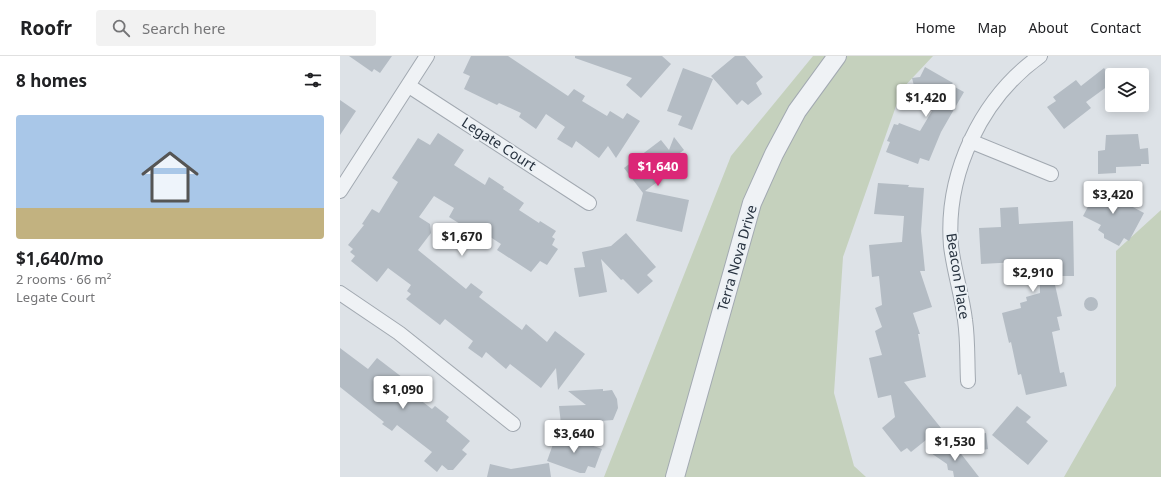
<!DOCTYPE html>
<html lang="en">
<head>
<meta charset="utf-8">
<style>
  body { margin:0; font-family:"Noto Sans",sans-serif; background:#f2f2f2; color:#202124; height:100vh; display:flex; flex-direction:column; font-size:15px; white-space:nowrap }
  * { box-sizing:border-box; margin:0 }
  p { font-size:13px; color:#757577 }
  .icon { flex:none; width:22px; height:22px; fill:none; stroke:currentColor; stroke-width:2; stroke-linecap:round; stroke-linejoin:round }
  .map { position:relative; flex:1; overflow:hidden }
  .panel { display:flex; flex-direction:column; background:#fff; width:340px }
  .panel>* { flex:none }
  .controls { position:absolute; left:765px; top:12px; display:grid; gap:8px }
  .controls a { display:grid; place-items:center; width:44px; height:44px; border-radius:4px; background:#fff; box-shadow:0 2px 10px #0003; font-size:20px }
  .price { position:absolute; translate:-50% -34px; padding:0 9px; border-radius:4px; background:#fff; color:#222; font-size:13px; line-height:26px; filter:drop-shadow(0 1px 2px #0008) }
  .price::after { content:''; position:absolute; left:50%; top:24px; width:12px; height:9px; margin-left:-6px; background:inherit; clip-path:polygon(0 0,100% 0,50% 100%) }
  .price.on { background:#db2777; color:#fff }
  ul { padding:0; list-style:none }
  li { display:grid; align-content:center; gap:8px; height:212px; padding:0 16px }
  li span { display:grid; place-items:center; height:124px; border-radius:4px; color:#555 }
  li>.icon { margin-inline-start:auto }
  span .icon { width:72px; height:72px; fill:#fffc; stroke-width:1 }
  li b { font-size:17px }
  h2 { display:flex; justify-content:space-between; align-items:center; height:48px; padding:0 16px; font-size:17px }
  header { display:flex; align-items:center; gap:24px; box-sizing:border-box; height:56px; padding:0 20px; background:#fff; border-bottom:1px solid #e0e0e0 }
  header strong { font-size:19px }
  nav { display:flex; gap:22px; margin-inline-start:auto; font-size:14px }
  .search { width:280px; height:36px; background:#f2f2f2; display:flex; align-items:center; gap:10px; box-sizing:border-box; padding:0 14px; border-radius:4px; color:#757577; font-size:15px }
  main { display:flex; flex:1; min-height:0 }
  .map>svg:first-child { display:block }
  .green { fill:#c5d1bd }
  .building { fill:#b4bcc4 }
  .lines { fill:none; stroke-linecap:round; stroke-linejoin:round }
  .minor-casing { stroke:#a2a9b1; stroke-width:16 }
  .tertiary-casing { stroke:#a2a9b1; stroke-width:20 }
  .minor { stroke:#eff2f5; stroke-width:14 }
  .tertiary { stroke:#eff2f5; stroke-width:18 }
  .labels { text-anchor:middle; stroke-width:4; stroke-linejoin:round; paint-order:stroke }
  .street-label { font-size:14px; fill:#26313e; stroke:#ecf1f5 }
</style>
</head>
<body>
<header>
<strong>Roofr</strong>
<div class="search"><svg class="icon" aria-label="search" viewBox="0 0 24 24"><circle cx="10" cy="10" r="6"/><path d="M15 15l6 6"/></svg>Search here</div>
<nav><a>Home</a><a>Map</a><a>About</a><a>Contact</a></nav>
</header>
<main>
<section class="panel">
<h2>8 homes<svg class="icon" aria-label="filters" viewBox="0 0 24 24"><path d="M4 7h16M4 17h16"/><circle cx="9" cy="7" r="2"/><circle cx="15" cy="17" r="2"/></svg></h2>
<ul>
<li><span style="background:linear-gradient(#a9c7e8 75%,#c2b280 0)"><svg class="icon" aria-label="home" viewBox="0 0 24 24"><path d="M3 11l9-7 9 7M6 9v11h12V9"/></svg></span><div><b>$1,640/mo</b><p>2 rooms · 66 m²</p><p>Legate Court</p></div></li>
</ul>
</section>
<div class="map">
<svg width="821" height="421" viewBox="0 0 821 421">
  <rect width="100%" height="100%" fill="#dde2e7"/>
  <!-- green -->
  <path class="green" d="M 473,0 L 593,0 L 562,33 L 503,201 L 494,337 L 514,410 L 526,421 L 264,421 L 391,100 Z
    M 821,154 L 821,421 L 724,421 L 776,330 L 776,195 Z"/>
  <!-- building -->
  <path class="building" d="M 9,0 L 52,0 L 40,17 L 34,13 L 32,16 Z
    M 131,0 L 168,0 L 228,40 L 234,33 L 245,40 L 242,45 L 267,60 L 270,55 L 283,63 L 287,57 L 300,65 L 276,102 L 268,90 L 259,102 L 236,85 L 232,92 L 217,83 L 225,71 L 206,58 L 196,73 L 179,61 L 181,57 L 159,47 L 157,49 L 124,33 L 130,20 L 123,17 Z
    M 235,0 L 322,0 L 331,8 L 301,42 L 286,29 L 292,22 L 235,2 Z
    M 395,0 L 405,0 L 423,21 L 416,27 L 422,38 L 408,49 L 402,44 L 397,49 L 371,20 Z
    M 585,11 L 613,27 L 611,29 L 624,36 L 601,76 L 589,105 L 580,102 L 578,108 L 546,96 L 550,86 L 547,85 L 554,68 L 558,69 L 559,67 L 580,75 L 592,55 L 577,46 L 579,43 L 570,38 L 574,30 L 572,22 L 580,21 Z
    M 343,12 L 373,23 L 352,74 L 338,69 L 342,60 L 327,55 Z
    M 764,12 L 772,23 L 772,27 L 746,46 L 751,52 L 724,73 L 707,51 L 716,45 L 713,41 L 736,24 L 741,30 Z
    M 0,44 L 16,55 L 0,79 Z
    M 98,77 L 124,94 L 114,109 L 145,129 L 149,121 L 164,131 L 163,133 L 184,147 L 179,154 L 199,167 L 200,165 L 216,175 L 212,181 L 215,183 L 212,189 L 218,193 L 207,209 L 200,205 L 191,216 L 157,194 L 161,188 L 138,173 L 135,172 L 133,176 L 109,161 L 114,152 L 94,140 L 79,161 L 90,168 L 91,177 L 78,194 L 126,233 L 131,227 L 143,236 L 139,241 L 182,274 L 186,268 L 207,286 L 215,275 L 245,298 L 218,334 L 216,312 L 201,332 L 170,308 L 166,313 L 146,296 L 142,302 L 128,292 L 133,285 L 105,263 L 100,269 L 66,243 L 71,238 L 67,235 L 71,229 L 48,212 L 37,226 L 11,205 L 15,200 L 10,196 L 13,193 L 8,189 L 24,169 L 22,168 L 32,153 L 39,157 L 58,126 L 52,122 L 78,82 L 90,89 Z
    M 798,78 L 800,93 L 808,92 L 809,108 L 801,108 L 801,110 L 776,111 L 776,117 L 758,118 L 758,95 L 765,94 L 766,79 Z
    M 334,81 L 344,94 L 333,102 L 339,110 L 305,135 L 349,144 L 342,176 L 296,165 L 303,137 L 284,112 L 321,84 L 329,94 Z
    M 538,127 L 569,129 L 568,131 L 584,132 L 581,175 L 585,215 L 580,215 L 592,251 L 573,257 L 580,278 L 578,278 L 586,321 L 564,326 L 601,372 L 571,396 L 567,392 L 561,396 L 542,372 L 555,361 L 551,339 L 538,342 L 529,302 L 542,299 L 535,275 L 542,271 L 535,252 L 542,249 L 539,220 L 532,221 L 529,189 L 562,186 L 564,160 L 534,158 Z
    M 760,128 L 792,144 L 789,149 L 804,157 L 789,185 L 784,182 L 779,190 L 764,182 L 764,178 L 758,174 L 761,169 L 743,160 Z
    M 678,151 L 679,168 L 733,165 L 734,220 L 713,220 L 722,260 L 717,261 L 720,274 L 712,276 L 720,317 L 724,316 L 727,330 L 686,339 L 681,318 L 678,319 L 671,286 L 669,287 L 662,257 L 681,252 L 680,247 L 687,245 L 686,241 L 700,237 L 699,205 L 641,208 L 639,172 L 661,171 L 660,152 Z
    M 286,177 L 316,211 L 307,219 L 313,225 L 298,238 L 283,223 L 281,224 L 261,203 L 267,236 L 239,241 L 234,212 L 245,211 L 242,196 L 271,190 Z
    M744 248a7 7 0 1 1 14 0a7 7 0 1 1-14 0Z
    M 0,292 L 28,313 L 37,302 L 71,328 L 66,333 L 92,353 L 95,350 L 109,361 L 106,365 L 130,385 L 122,394 L 127,398 L 113,414 L 108,414 L 102,409 L 97,416 L 84,405 L 92,396 L 57,369 L 52,375 L 42,368 L 44,366 L 0,331 Z
    M 263,333 L 263,335 L 272,334 L 277,343 L 278,352 L 273,364 L 221,368 L 219,350 L 246,349 L 228,335 Z
    M 677,350 L 691,361 L 686,366 L 708,385 L 688,409 L 652,379 Z
    M 217,377 L 262,393 L 255,412 L 248,410 L 245,417 L 240,417 L 207,405 Z
    M 646,377 L 648,393 L 632,396 L 629,380 Z
    M 615,390 L 639,421 L 614,421 L 613,415 L 608,414 L 607,408 L 588,395 Z
    M 209,407 L 211,421 L 147,421 L 150,408 L 171,413 Z"/>
  <g class="lines">
    <defs>
      <path id="minor" d="M 69,30 L 249,147
        M 630,85 L 711,118
        M 0,135 L 87,0
        M 0,237 L 59,277 L 173,368
        M 628,325 C 627,305 628,284 625,264 C 622,239 614,215 611,190 C 605,118 641,42 700,0"/>
      <path id="tertiary" d="M 335,421 L 412,147 L 434,98 L 457,55 L 497,0"/>
    </defs>
    <!-- minor casing -->
    <use href="#minor" class="minor-casing"/>
    <!-- tertiary casing -->
    <use href="#tertiary" class="tertiary-casing"/>
    <!-- minor -->
    <use href="#minor" class="minor"/>
    <!-- tertiary -->
    <use href="#tertiary" class="tertiary"/>
  </g>
  <g class="labels">
    <!-- street labels -->
    <g class="street-label">
      <text transform="translate(159 88) rotate(33)" y="5">Legate Court</text>
      <text transform="translate(397 202) rotate(-74)" y="5">Terra Nova Drive</text>
      <text transform="translate(618 220) rotate(81)" y="5">Beacon Place</text>
    </g>
  </g>
</svg>
<div class="controls">
<a><svg class="icon" aria-label="layers" viewBox="0 0 24 24"><path d="M12 4l9 5-9 5-9-5zM3 14l9 5 9-5"/></svg></a>
</div>
<b class="price" style="left:586px;top:62px">$1,420</b>
<b class="price on" style="left:318px;top:131px">$1,640</b>
<b class="price" style="left:773px;top:159px">$3,420</b>
<b class="price" style="left:122px;top:201px">$1,670</b>
<b class="price" style="left:693px;top:237px">$2,910</b>
<b class="price" style="left:63px;top:354px">$1,090</b>
<b class="price" style="left:234px;top:398px">$3,640</b>
<b class="price" style="left:615px;top:406px">$1,530</b>
</div>
</main>
</body>
</html>
